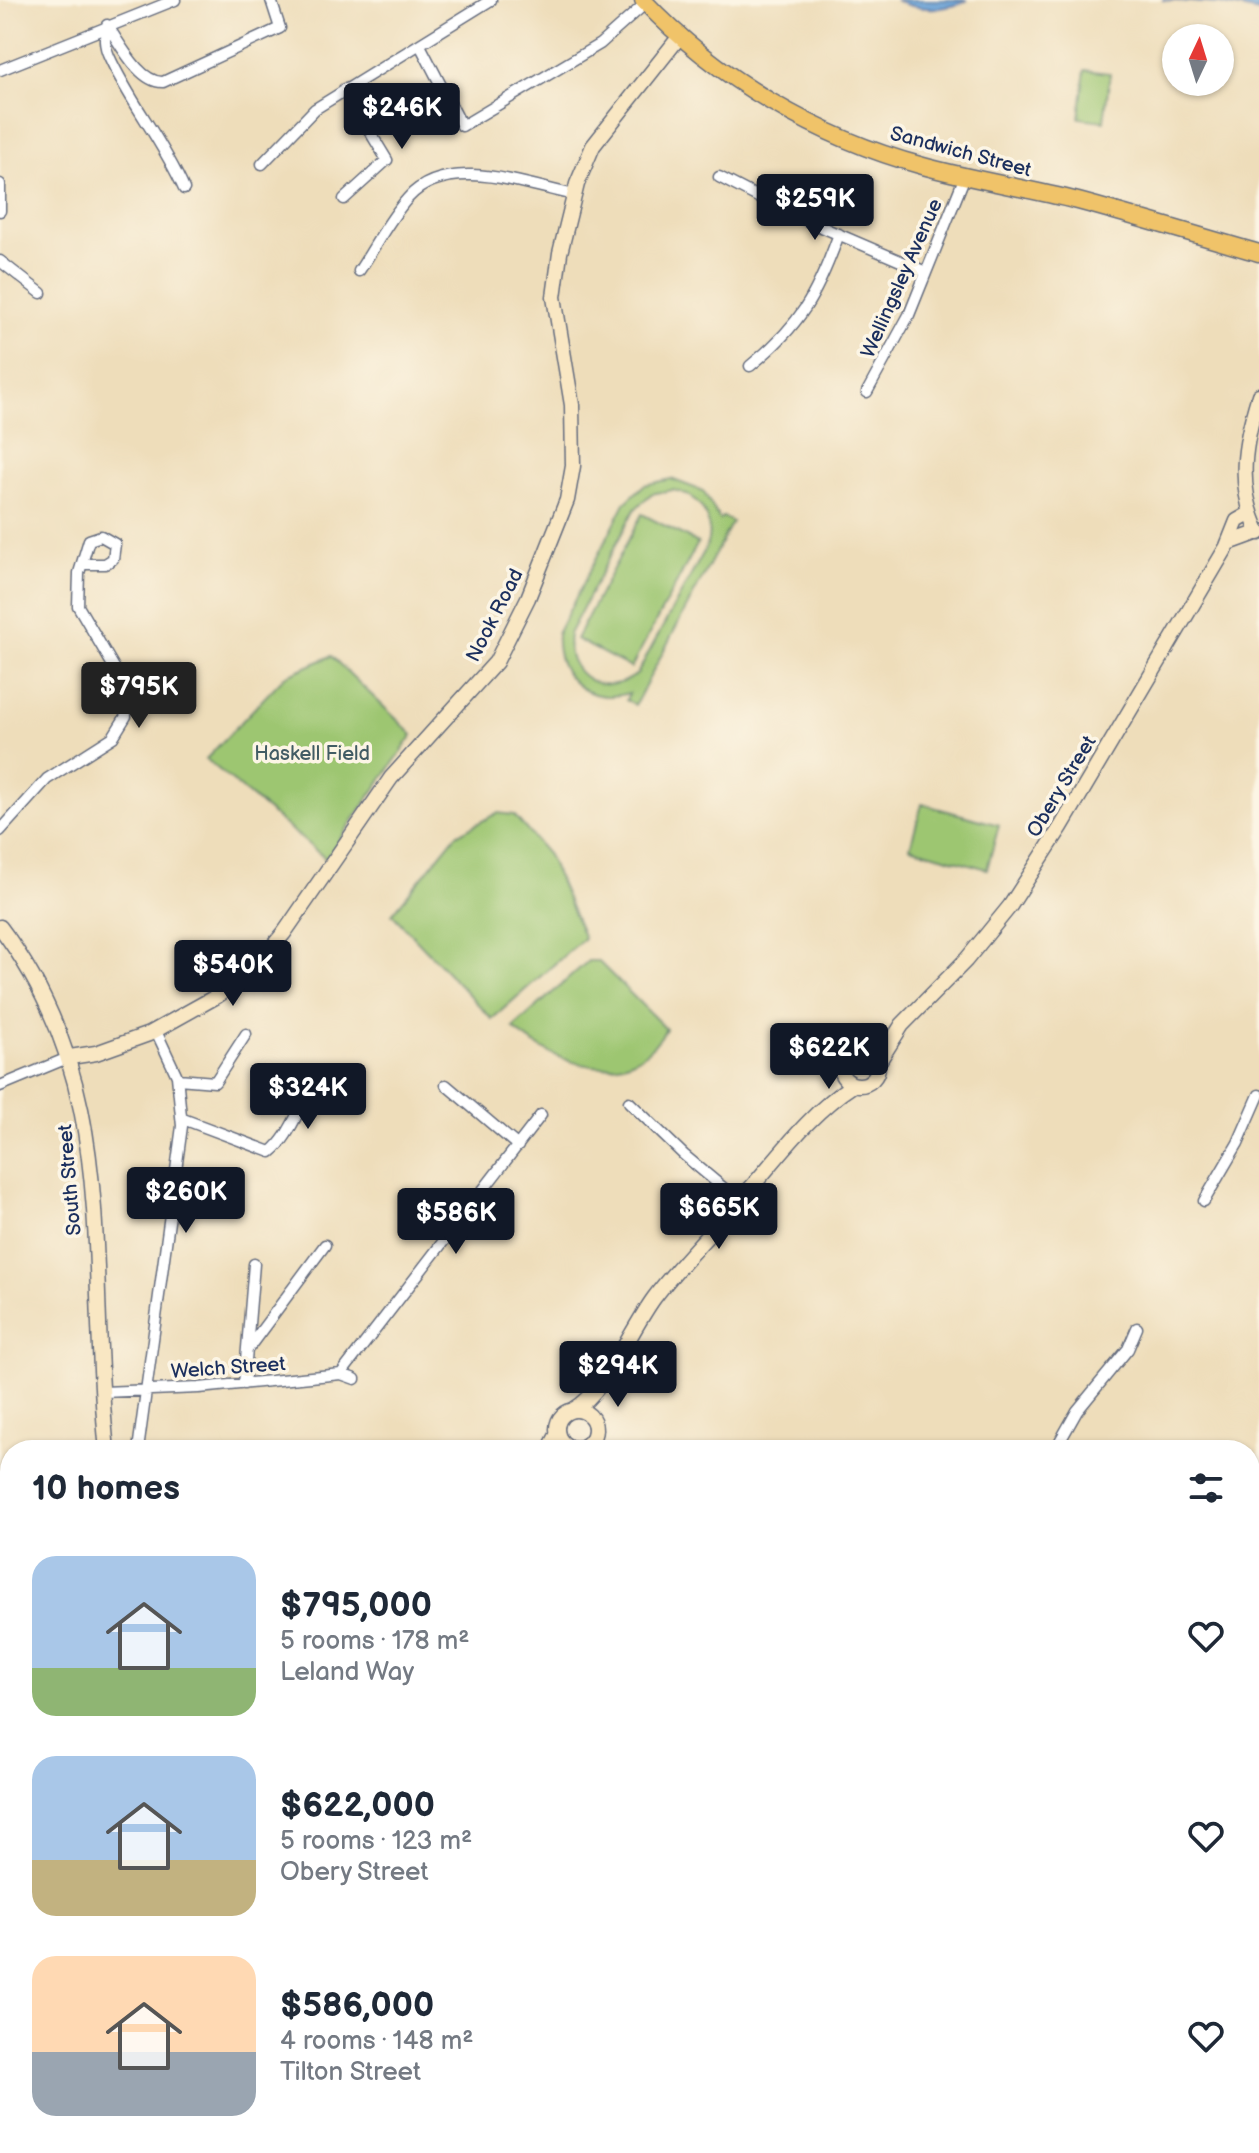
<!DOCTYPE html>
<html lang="en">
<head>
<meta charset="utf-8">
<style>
  body { margin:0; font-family:"Balsamiq Sans",sans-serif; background:#f6f6f7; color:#1f2937; height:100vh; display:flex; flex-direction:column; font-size:30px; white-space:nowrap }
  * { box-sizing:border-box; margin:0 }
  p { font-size:26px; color:#747a83 }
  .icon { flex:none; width:44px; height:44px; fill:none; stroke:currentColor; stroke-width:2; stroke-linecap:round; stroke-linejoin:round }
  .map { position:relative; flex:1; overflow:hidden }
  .panel { position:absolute; left:0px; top:1440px; width:1260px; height:714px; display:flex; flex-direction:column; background:#fff; border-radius:32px 32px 0 0; box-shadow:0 2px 6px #0004 }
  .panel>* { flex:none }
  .needle { width:52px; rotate:4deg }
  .controls { position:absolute; left:1162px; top:24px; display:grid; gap:16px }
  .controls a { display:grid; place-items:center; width:72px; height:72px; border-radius:50%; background:#fff; box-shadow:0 2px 6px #0004; font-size:40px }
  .price { position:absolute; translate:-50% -68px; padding:0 18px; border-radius:8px; background:#111827; color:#fff; font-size:26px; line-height:52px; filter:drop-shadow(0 2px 4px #0008) }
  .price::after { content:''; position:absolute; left:50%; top:48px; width:24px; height:18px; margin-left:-12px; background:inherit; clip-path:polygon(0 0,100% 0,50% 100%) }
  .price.active { background:#222; color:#fff }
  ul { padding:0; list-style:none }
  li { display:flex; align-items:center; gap:24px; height:200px; padding:0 32px }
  li span { display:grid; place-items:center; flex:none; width:224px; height:160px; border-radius:24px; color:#555 }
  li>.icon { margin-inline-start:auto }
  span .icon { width:96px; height:96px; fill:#fffc; stroke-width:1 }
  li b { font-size:34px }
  h2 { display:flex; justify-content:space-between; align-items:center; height:96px; padding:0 32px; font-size:34px }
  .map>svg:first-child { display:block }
  .green { fill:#9dc671; stroke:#5c7a68; stroke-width:2; fill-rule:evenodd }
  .water { fill:#659fd5; stroke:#40679a; stroke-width:2 }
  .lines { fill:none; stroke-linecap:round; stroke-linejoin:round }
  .street-casing { stroke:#656c7e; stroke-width:13 }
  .secondary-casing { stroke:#656c7e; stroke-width:17 }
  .primary-casing { stroke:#656c7e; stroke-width:19 }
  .highway-casing { stroke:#656c7e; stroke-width:21 }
  .street { stroke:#fff; stroke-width:10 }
  .secondary { stroke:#f9e7c3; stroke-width:14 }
  .primary { stroke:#f0c369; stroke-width:16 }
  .highway { stroke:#f0c369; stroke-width:18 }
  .labels { text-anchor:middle; stroke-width:7; stroke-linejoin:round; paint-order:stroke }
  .street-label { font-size:20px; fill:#1b2f5e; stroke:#fcf5e5 }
  .park-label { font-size:20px; fill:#425c64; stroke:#fcf5e5 }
</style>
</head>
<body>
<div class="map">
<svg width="1259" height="2153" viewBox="0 0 1259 2153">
  <rect width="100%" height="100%" fill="#fcf5e5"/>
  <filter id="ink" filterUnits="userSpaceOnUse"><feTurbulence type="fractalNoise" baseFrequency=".0125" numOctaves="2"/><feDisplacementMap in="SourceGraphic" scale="16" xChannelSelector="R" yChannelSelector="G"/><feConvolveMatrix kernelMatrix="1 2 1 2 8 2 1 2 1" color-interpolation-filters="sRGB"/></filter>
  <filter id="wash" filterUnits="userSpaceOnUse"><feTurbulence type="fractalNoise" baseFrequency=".006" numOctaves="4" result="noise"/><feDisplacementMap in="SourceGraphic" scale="32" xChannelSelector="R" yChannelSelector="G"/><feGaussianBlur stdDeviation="1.8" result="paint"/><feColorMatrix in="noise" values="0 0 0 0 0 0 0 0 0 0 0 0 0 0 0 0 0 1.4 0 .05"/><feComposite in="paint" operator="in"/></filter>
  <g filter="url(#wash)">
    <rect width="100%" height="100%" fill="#eeddba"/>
    <!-- green -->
    <path class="green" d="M 1085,70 L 1110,73 L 1104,121 L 1079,118 Z
      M 671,479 L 703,491 L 720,520 L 723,517 L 732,522 L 635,705 L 626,700 L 629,693 C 587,706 554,676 557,634 L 625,503 L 644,485 ZM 672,490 C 701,495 715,520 706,548 L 637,674 C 604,700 563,675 569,634 L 634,510 L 651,494 Z
      M 642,514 L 698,543 L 631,668 L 576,639 Z
      M 331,656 L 413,735 L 326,859 L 206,759 L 285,676 Z
      M 922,804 L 999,825 L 987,869 L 910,847 Z
      M 497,813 L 514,815 L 548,855 L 584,938 L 492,1019 L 392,914 L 456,835 Z
      M 588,961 L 598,961 L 666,1029 C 629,1091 557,1066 513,1028 Z"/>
    <!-- water -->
    <path class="water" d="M 895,0 L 968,0 C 946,11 917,11 895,0 Z
      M 1162,0 L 1259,0 L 1259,12 L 1221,4 Z"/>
  </g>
  <g filter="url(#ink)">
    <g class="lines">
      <defs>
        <path id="street" d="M 107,25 C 120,43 139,83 163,82 L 280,28 L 271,0
          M 107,25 C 104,37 104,45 109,56 C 129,101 163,141 184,189
          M 420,45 L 462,126 L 600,44 L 646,3
          M 0,70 L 175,0
          M 262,164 L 315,109 L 491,0
          M 719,177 L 789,213 L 926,272
          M 0,184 L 0,211
          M 344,199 L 387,160 L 344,89
          M 0,261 L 41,293
          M 359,271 C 375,247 389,219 408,198 C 447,154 526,185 575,195
          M 750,366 C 801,325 817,295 839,234
          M 867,392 L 909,315 L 965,176
          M 0,831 L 47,779 L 113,737 L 126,716 L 122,681 L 78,606 L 79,573 L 89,540 L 101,536 L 115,544 L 113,559 L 105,564 L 83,564
          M 178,1079 L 215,1082 L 246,1034
          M 446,1085 L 518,1146
          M 0,1086 L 70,1057
          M 629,1102 L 684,1155 L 739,1201
          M 183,1119 L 271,1152 C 293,1134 298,1104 317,1083
          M 1204,1201 L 1238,1143 L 1259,1095
          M 247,1350 L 325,1245
          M 341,1374 L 541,1115
          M 244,1384 L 254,1264
          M 103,1392 L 199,1388 L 341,1374 L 355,1379
          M 138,1450 L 182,1126 L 177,1076 L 156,1031
          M 1055,1450 L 1077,1411 L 1128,1349 L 1137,1328"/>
        <path id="secondary" d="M 1259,395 C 1244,443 1236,485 1259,533
          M 1227,546 L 1237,521 L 1251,513
          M 0,927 C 122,1088 86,1263 107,1450
          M840 1066a19 19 0 1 1 38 0a19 19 0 1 1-38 0Z
          M 70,1057 L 96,1053 L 149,1034 L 217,996 L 252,971 L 284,933 L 391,778 L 496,662 L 528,598 L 567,500 L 573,466 L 572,405 L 554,297 L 560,253 L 577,184 L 593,146 L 680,36
          M 878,1063 L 902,1025 L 966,960 L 1010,906 L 1061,827 L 1229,543 L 1259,532
          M 573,1410 C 605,1393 630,1331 654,1298 C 680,1263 713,1231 742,1198 C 777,1159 808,1114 853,1085
          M557 1429a19 19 0 1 1 38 0a19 19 0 1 1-38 0Z
          M 549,1450 L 557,1435"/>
        <path id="primary" d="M 643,0 C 717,79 819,138 923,166 C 974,180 1026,188 1078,201 C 1138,217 1199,236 1259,253"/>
        <path id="highway" d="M 0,1905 L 10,1909
          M 0,1925 L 10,1929
          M 0,2078 L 10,2083
          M 0,2095 L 10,2100
          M 43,2144 L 45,2153
          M 508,2144 L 536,2153
          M 534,2144 L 555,2153
          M 594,2144 L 616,2153
          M 62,2153 L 69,2144"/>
      </defs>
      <!-- street casing -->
      <use href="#street" class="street-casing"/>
      <!-- secondary casing -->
      <use href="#secondary" class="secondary-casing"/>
      <!-- primary casing -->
      <use href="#primary" class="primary-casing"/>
      <!-- highway casing -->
      <use href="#highway" class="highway-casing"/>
      <!-- street -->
      <use href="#street" class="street"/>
      <!-- secondary -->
      <use href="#secondary" class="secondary"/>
      <!-- primary -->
      <use href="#primary" class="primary"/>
      <!-- highway -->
      <use href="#highway" class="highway"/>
    </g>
  </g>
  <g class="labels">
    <!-- street labels -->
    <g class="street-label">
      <text transform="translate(961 151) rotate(15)" y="7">Sandwich Street</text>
      <text transform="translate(901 278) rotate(-66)" y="7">Wellingsley Avenue</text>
      <text transform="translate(494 615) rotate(-63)" y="7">Nook Road</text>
      <text transform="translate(1061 786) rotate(-59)" y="7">Obery Street</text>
      <text transform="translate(69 1180) rotate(-95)" y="7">South Street</text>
      <text transform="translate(228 1367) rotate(-4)" y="7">Welch Street</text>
    </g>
    <!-- park labels -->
    <g class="park-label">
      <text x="312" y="760">Haskell Field</text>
    </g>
  </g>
</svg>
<div class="controls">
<a><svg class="needle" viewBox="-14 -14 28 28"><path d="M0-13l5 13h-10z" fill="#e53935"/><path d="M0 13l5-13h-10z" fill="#747a83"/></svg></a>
</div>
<b class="price" style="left:402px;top:151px">$246K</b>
<b class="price" style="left:815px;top:242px">$259K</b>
<b class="price active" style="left:139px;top:730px">$795K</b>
<b class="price" style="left:233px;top:1008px">$540K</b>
<b class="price" style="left:829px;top:1091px">$622K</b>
<b class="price" style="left:308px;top:1131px">$324K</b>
<b class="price" style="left:186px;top:1235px">$260K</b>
<b class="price" style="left:719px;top:1251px">$665K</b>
<b class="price" style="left:456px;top:1256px">$586K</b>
<b class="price" style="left:618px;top:1409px">$294K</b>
<section class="panel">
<h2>10 homes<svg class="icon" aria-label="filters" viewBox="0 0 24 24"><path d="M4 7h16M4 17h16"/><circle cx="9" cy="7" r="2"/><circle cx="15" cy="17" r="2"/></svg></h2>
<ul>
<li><span style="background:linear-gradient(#a9c7e8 70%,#8fb573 0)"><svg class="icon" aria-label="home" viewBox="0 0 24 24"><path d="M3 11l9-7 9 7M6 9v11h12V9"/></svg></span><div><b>$795,000</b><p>5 rooms · 178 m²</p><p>Leland Way</p></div><svg class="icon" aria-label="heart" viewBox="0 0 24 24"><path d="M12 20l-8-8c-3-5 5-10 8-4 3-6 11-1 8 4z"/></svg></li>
<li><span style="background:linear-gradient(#a9c7e8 65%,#c2b280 0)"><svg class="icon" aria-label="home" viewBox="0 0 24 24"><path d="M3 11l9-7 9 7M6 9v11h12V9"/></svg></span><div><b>$622,000</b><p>5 rooms · 123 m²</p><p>Obery Street</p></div><svg class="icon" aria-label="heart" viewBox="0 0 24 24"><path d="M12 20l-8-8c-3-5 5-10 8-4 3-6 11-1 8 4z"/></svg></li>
<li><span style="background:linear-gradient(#ffd9b3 60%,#9aa5b1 0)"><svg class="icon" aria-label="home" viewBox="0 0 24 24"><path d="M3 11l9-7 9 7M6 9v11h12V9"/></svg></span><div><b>$586,000</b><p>4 rooms · 148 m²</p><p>Tilton Street</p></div><svg class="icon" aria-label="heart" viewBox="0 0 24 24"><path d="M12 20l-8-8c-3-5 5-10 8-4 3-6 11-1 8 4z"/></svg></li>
</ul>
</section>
</div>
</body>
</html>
